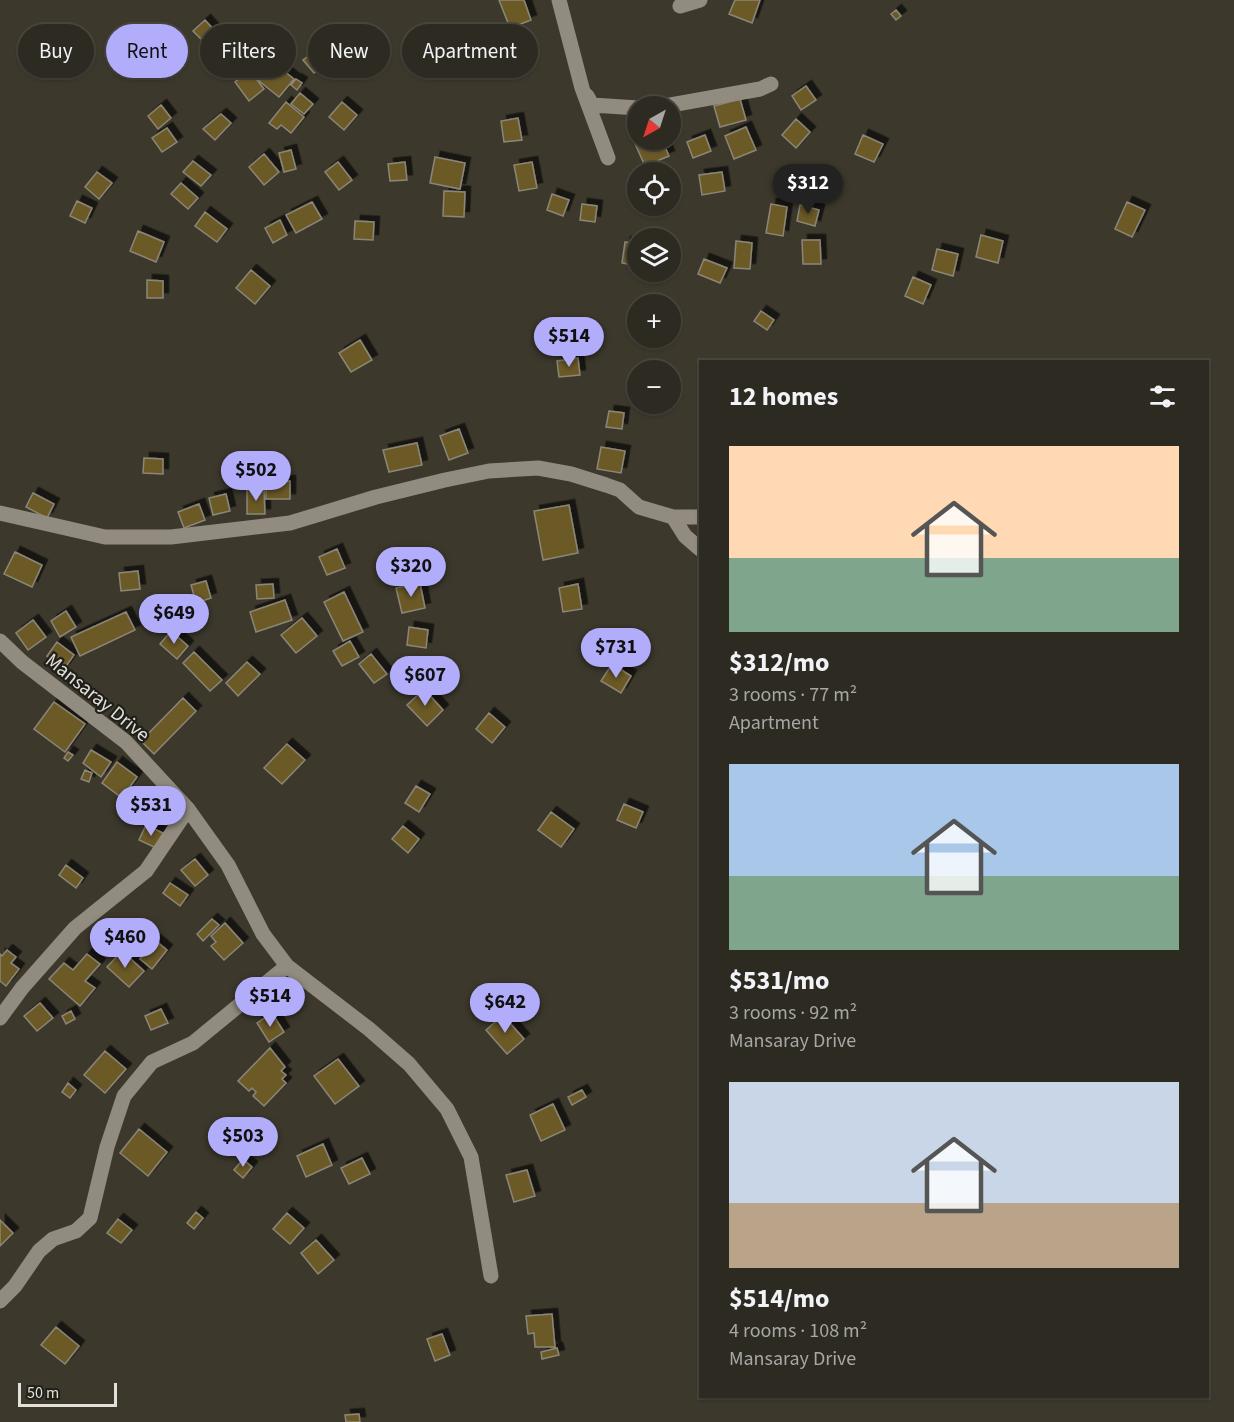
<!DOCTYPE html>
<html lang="en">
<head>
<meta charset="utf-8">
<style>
  body { margin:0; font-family:"Source Sans 3",sans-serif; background:#39362e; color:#f1f3f6; height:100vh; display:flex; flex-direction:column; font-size:22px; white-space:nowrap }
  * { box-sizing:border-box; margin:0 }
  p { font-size:20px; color:#a7a7a5 }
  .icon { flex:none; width:33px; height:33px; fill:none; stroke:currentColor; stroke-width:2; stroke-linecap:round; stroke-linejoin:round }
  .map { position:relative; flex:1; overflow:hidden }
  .side { position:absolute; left:699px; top:360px; width:510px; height:1038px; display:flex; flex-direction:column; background:#2d2a21; border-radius:0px; box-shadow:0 2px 4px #0004,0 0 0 2px #48463f }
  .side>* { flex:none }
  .banner { position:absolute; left:18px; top:24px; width:570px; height:54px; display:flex; gap:12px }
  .needle { width:39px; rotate:219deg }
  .fabs { position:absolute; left:627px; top:96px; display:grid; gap:12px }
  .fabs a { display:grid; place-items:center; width:54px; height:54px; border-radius:50%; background:#2d2a21; box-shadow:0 2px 4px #0004,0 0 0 2px #48463f; font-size:30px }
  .scale { position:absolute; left:18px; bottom:15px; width:99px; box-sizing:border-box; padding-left:6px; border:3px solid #e2e0d9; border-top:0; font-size:16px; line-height:21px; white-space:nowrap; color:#e2e0d9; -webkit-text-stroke:4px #211f1a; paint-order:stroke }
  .price { position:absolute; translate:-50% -51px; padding:0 14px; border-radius:21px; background:#b1adfa; color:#111; font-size:20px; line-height:39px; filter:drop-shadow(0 2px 3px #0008) }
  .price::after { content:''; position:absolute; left:50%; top:36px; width:18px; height:14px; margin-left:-9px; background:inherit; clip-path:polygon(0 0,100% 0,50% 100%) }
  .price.on { background:#222; color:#fff }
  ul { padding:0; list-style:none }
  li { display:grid; align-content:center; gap:12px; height:318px; padding:0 30px }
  li span { display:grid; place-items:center; height:186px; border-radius:0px; color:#555 }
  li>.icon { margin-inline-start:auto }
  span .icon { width:108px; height:108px; fill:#fffc; stroke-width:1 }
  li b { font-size:26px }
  h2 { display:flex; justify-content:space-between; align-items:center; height:72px; padding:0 30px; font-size:26px }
  .tag { padding:0 21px; border-radius:27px; background:#2d2a21; box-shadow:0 2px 4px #0004,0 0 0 2px #48463f; font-size:21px; line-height:54px }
  .tag.on { background:#b1adfa; color:#111 }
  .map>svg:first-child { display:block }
  .building { fill:#6c5a25; stroke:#8b8679; stroke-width:1.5; filter:url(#shadow) }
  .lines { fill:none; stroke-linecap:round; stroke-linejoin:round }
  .minor { stroke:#918c7f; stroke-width:15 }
  .labels { text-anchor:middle; stroke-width:4.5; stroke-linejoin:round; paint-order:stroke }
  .street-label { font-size:20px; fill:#e2e0d9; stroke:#211f1a }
</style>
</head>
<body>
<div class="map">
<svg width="1234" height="1422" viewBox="0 0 1234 1422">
  <defs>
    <filter id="shadow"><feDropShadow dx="5.5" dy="-5.5" stdDeviation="0" flood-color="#0009"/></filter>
  </defs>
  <rect width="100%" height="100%" fill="#3c382c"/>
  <!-- building -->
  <path class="building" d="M 499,0 L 524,0 L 531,20 L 510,28 Z
    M 735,0 L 760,0 L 752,23 L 729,14 Z
    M 896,10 L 901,16 L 896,20 L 891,14 Z
    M 205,20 L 215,31 L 204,42 L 193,31 Z
    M 154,29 L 164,38 L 152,52 L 142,43 Z
    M 494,35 L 505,60 L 488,68 L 477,43 Z
    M 466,41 L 477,60 L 457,71 L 446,53 Z
    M 357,43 L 374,56 L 359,74 L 343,61 Z
    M 321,46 L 332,59 L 314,73 L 303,60 Z
    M 274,63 L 294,79 L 279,97 L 259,81 Z
    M 250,71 L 264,89 L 249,101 L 235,82 Z
    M 296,79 L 302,83 L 297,90 L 291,85 Z
    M 806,86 L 816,100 L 801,110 L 792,96 Z
    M 300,93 L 313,104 L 304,114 L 291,104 Z
    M 740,99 L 746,120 L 720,127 L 714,106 Z
    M 286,102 L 304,117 L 291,133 L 281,125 L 277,129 L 269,123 Z
    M 342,102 L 357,115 L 344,130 L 329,117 Z
    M 161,105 L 171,118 L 158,129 L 148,116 Z
    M 221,114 L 231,123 L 215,140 L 203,129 Z
    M 518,118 L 522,140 L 504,142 L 501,121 Z
    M 796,119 L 810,132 L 796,148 L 782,135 Z
    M 638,124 L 638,140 L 662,140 L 669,156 L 645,166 L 628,128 Z
    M 746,127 L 756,150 L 734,159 L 725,136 Z
    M 167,128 L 177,142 L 162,152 L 152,138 Z
    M 705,135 L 711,151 L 693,158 L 687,142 Z
    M 863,135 L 883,144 L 874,162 L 855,154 Z
    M 291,150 L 296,169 L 284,172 L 279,153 Z
    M 264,154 L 279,172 L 264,185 L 249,167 Z
    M 435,157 L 465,163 L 460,189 L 430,183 Z
    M 193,161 L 211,175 L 201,186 L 183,172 Z
    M 338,162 L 352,180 L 339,190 L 325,172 Z
    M 405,162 L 407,180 L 390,181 L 388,164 Z
    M 532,162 L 537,188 L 519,191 L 514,165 Z
    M 97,172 L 112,183 L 99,199 L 85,187 Z
    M 722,172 L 725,191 L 702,195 L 699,175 Z
    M 181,183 L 198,198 L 188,209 L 171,194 Z
    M 444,191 L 465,192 L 464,217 L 443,216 Z
    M 552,194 L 569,200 L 563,216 L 547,210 Z
    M 77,201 L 92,208 L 85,223 L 70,216 Z
    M 312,202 L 322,219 L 296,233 L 286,215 Z
    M 1127,202 L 1145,210 L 1132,237 L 1115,229 Z
    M 582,204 L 597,206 L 595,222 L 580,220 Z
    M 771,204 L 787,207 L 783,236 L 766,233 Z
    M 800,205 L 819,210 L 815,226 L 797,221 Z
    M 205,212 L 227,229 L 217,242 L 195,226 Z
    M 280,220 L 287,235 L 273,243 L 265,228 Z
    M 355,221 L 374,222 L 373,240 L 354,239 Z
    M 138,231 L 164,242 L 156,262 L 130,251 Z
    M 981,235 L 1003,241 L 998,263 L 976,257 Z
    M 802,240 L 820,240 L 821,264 L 803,264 Z
    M 736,241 L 752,243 L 750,269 L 734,268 Z
    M 625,242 L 638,244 L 638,266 L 622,263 Z
    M 937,249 L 958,254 L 953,276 L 932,270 Z
    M 704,259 L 727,268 L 720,283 L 698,274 Z
    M 251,270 L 270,286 L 255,304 L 236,288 Z
    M 913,277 L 931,285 L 923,304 L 905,296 Z
    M 147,280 L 163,281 L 163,298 L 147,298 Z
    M 761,311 L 774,320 L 767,330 L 754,321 Z
    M 360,340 L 372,360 L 351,372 L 339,353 Z
    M 578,358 L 580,375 L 559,377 L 557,361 Z
    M 609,411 L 624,413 L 622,429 L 606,427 Z
    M 459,429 L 468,453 L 449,460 L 440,436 Z
    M 417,443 L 422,465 L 389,472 L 383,450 Z
    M 601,447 L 625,451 L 621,473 L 597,469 Z
    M 144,458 L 163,459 L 163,474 L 143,473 Z
    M 290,481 L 290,499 L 266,499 L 266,482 Z
    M 247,490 L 264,490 L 265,514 L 247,514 Z
    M 33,493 L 54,504 L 47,518 L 26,507 Z
    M 226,494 L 230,511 L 213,515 L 209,498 Z
    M 199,504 L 205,520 L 184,528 L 178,512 Z
    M 569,505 L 578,553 L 543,560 L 534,511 Z
    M 337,549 L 345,568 L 327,575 L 319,557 Z
    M 15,552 L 42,565 L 32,587 L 4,574 Z
    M 138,571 L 140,589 L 121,591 L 119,573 Z
    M 206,581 L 211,598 L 196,603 L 191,585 Z
    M 420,583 L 425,608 L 402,613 L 396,588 Z
    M 273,584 L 274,598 L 257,599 L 256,585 Z
    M 578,584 L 582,609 L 563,612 L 559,588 Z
    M 344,592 L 363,632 L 343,641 L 324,602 Z
    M 285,600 L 292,620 L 256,632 L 250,612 Z
    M 66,611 L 76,627 L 60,637 L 51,621 Z
    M 126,612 L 135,630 L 80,656 L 71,637 Z
    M 302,618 L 317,636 L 296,653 L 281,635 Z
    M 170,619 L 172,624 L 162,627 L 161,622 Z
    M 33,620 L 46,637 L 28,650 L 16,633 Z
    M 195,621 L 201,626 L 197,630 L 191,625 Z
    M 409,627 L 428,630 L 426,648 L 407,645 Z
    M 171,631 L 188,646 L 177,659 L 160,644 Z
    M 350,641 L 359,657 L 342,666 L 333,651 Z
    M 57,642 L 74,655 L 64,669 L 47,656 Z
    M 194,652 L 222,680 L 210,691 L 183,663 Z
    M 371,654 L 387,674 L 374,683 L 359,664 Z
    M 247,662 L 260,674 L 238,696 L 226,683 Z
    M 612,664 L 631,676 L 621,693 L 601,681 Z
    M 424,689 L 443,710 L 427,726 L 407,705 Z
    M 183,698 L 196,711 L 154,754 L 141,741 Z
    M 54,702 L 85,724 L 65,752 L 34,729 Z
    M 489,713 L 505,727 L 492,743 L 476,729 Z
    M 287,744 L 305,760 L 282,784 L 264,768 Z
    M 91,750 L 111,762 L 101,777 L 83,763 Z
    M 68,752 L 73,755 L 68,761 L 64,758 Z
    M 117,762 L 137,777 L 122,798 L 102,783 Z
    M 85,770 L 92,773 L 89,782 L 81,779 Z
    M 416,786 L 430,794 L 419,812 L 405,803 Z
    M 624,804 L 643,812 L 636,828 L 617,820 Z
    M 551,812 L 574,829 L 561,847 L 538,830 Z
    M 146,825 L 163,833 L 156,848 L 139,840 Z
    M 403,826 L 419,839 L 408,853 L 392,839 Z
    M 195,859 L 208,875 L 195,886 L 181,870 Z
    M 66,865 L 83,878 L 76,888 L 59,875 Z
    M 170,883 L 188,895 L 180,906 L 163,893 Z
    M 212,919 L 219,925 L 203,941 L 197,934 Z
    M 225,923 L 243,943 L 224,960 L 211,946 L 216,942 L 211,936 Z
    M 155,940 L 167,950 L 152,969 L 140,959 Z
    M 7,950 L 16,957 L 11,963 L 19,969 L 6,986 L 0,981 L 0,954 L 2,956 Z
    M 122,951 L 144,971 L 129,987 L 107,967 Z
    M 87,954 L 100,964 L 85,981 L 95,988 L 80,1006 L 49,979 L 64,963 L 73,970 Z
    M 40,1003 L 53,1018 L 37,1031 L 24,1016 Z
    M 161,1009 L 168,1023 L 151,1030 L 145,1016 Z
    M 71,1011 L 75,1019 L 66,1024 L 62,1016 Z
    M 272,1013 L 284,1032 L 269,1042 L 257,1023 Z
    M 503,1015 L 524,1039 L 507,1054 L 486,1030 Z
    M 270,1048 L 285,1067 L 281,1071 L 286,1075 L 282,1079 L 286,1083 L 264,1106 L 253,1096 L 256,1092 L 252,1088 L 249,1091 L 238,1081 Z
    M 105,1051 L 126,1069 L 105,1093 L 84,1075 Z
    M 338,1059 L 359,1086 L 335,1104 L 314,1076 Z
    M 68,1083 L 76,1090 L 70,1098 L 62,1092 Z
    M 582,1090 L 586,1097 L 572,1105 L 568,1097 Z
    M 553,1104 L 565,1130 L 541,1141 L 530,1115 Z
    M 139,1129 L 167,1152 L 148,1176 L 120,1153 Z
    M 323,1144 L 332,1165 L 306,1177 L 297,1156 Z
    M 362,1158 L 370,1174 L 349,1184 L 341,1168 Z
    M 243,1159 L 252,1167 L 243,1178 L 234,1170 Z
    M 527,1170 L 535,1196 L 514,1202 L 506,1175 Z
    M 196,1212 L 203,1218 L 194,1229 L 187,1223 Z
    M 287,1213 L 304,1228 L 290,1244 L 273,1229 Z
    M 118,1219 L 132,1230 L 121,1243 L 107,1233 Z
    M 0,1220 L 13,1233 L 0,1246 Z
    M 316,1240 L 334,1260 L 318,1274 L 301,1253 Z
    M 552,1314 L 555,1347 L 535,1347 L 534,1333 L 528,1334 L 526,1316 Z
    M 56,1327 L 79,1346 L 65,1364 L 41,1345 Z
    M 442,1334 L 450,1355 L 435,1361 L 427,1339 Z
    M 557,1348 L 559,1355 L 542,1359 L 541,1352 Z
    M 359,1414 L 360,1422 L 346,1422 L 345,1415 Z"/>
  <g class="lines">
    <!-- minor -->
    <path class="minor" d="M 559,0 L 582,88 L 608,158
      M 680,6 L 700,0
      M 587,96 L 592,105 L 638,108
      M 665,106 L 760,89 L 771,84
      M 0,513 L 105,537 L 171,537 L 290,523 L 376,497 L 445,480 L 489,471 L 538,468 L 571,474 L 606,485 L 620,490 L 639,507 L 673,517 L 685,536 L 700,549
      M 673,517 L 700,517
      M 0,641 L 22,662 L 126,742 L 188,809 L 228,865 L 263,934 L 287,966 L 369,1029 L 409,1064 L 447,1109 L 471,1157 L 491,1276
      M 0,1018 L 22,988 L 75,928 L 146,871 L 188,809
      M 0,1301 L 15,1286 L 39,1251 L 53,1239 L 76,1231 L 90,1218 L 107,1147 L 124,1096 L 152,1062 L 193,1043 L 287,966"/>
  </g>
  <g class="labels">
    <!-- street labels -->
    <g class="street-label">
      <text transform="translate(98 697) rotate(39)" y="7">Mansaray Drive</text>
    </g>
  </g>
</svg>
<div class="fabs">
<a><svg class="needle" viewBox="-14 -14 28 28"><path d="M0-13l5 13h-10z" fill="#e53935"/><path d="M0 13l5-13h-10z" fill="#a7a7a5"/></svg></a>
<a><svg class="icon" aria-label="locate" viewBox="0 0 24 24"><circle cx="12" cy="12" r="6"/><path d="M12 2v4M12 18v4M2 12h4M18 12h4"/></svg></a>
<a><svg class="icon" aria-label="layers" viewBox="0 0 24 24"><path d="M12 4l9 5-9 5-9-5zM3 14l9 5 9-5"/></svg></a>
<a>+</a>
<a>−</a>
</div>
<div class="scale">50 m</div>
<b class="price on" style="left:808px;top:215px">$312</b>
<b class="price" style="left:569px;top:368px">$514</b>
<b class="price" style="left:256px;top:502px">$502</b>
<b class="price" style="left:411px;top:598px">$320</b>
<b class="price" style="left:174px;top:645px">$649</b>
<b class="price" style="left:616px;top:679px">$731</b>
<b class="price" style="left:425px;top:707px">$607</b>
<b class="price" style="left:151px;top:837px">$531</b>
<b class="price" style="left:125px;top:969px">$460</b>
<b class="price" style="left:270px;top:1028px">$514</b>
<b class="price" style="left:505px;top:1034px">$642</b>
<b class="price" style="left:243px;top:1168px">$503</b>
<div class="banner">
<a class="tag">Buy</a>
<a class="tag on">Rent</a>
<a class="tag">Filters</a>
<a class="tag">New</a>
<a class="tag">Apartment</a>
</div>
<section class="side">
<h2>12 homes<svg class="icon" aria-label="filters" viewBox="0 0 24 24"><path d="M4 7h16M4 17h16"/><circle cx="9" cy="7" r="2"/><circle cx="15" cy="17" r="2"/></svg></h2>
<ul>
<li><span style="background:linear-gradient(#ffd9b3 60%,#7fa58c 0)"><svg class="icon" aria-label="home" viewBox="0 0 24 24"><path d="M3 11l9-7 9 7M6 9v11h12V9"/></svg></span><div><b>$312/mo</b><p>3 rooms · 77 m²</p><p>Apartment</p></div></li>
<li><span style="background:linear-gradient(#a9c7e8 60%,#7fa58c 0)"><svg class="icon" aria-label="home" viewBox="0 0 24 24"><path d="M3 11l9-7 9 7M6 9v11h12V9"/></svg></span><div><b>$531/mo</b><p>3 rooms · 92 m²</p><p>Mansaray Drive</p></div></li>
<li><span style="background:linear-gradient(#c9d6e8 65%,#b9a48a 0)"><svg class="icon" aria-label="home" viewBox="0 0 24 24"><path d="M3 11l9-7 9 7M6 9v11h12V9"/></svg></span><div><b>$514/mo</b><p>4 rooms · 108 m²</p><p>Mansaray Drive</p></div></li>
</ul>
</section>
</div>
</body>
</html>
